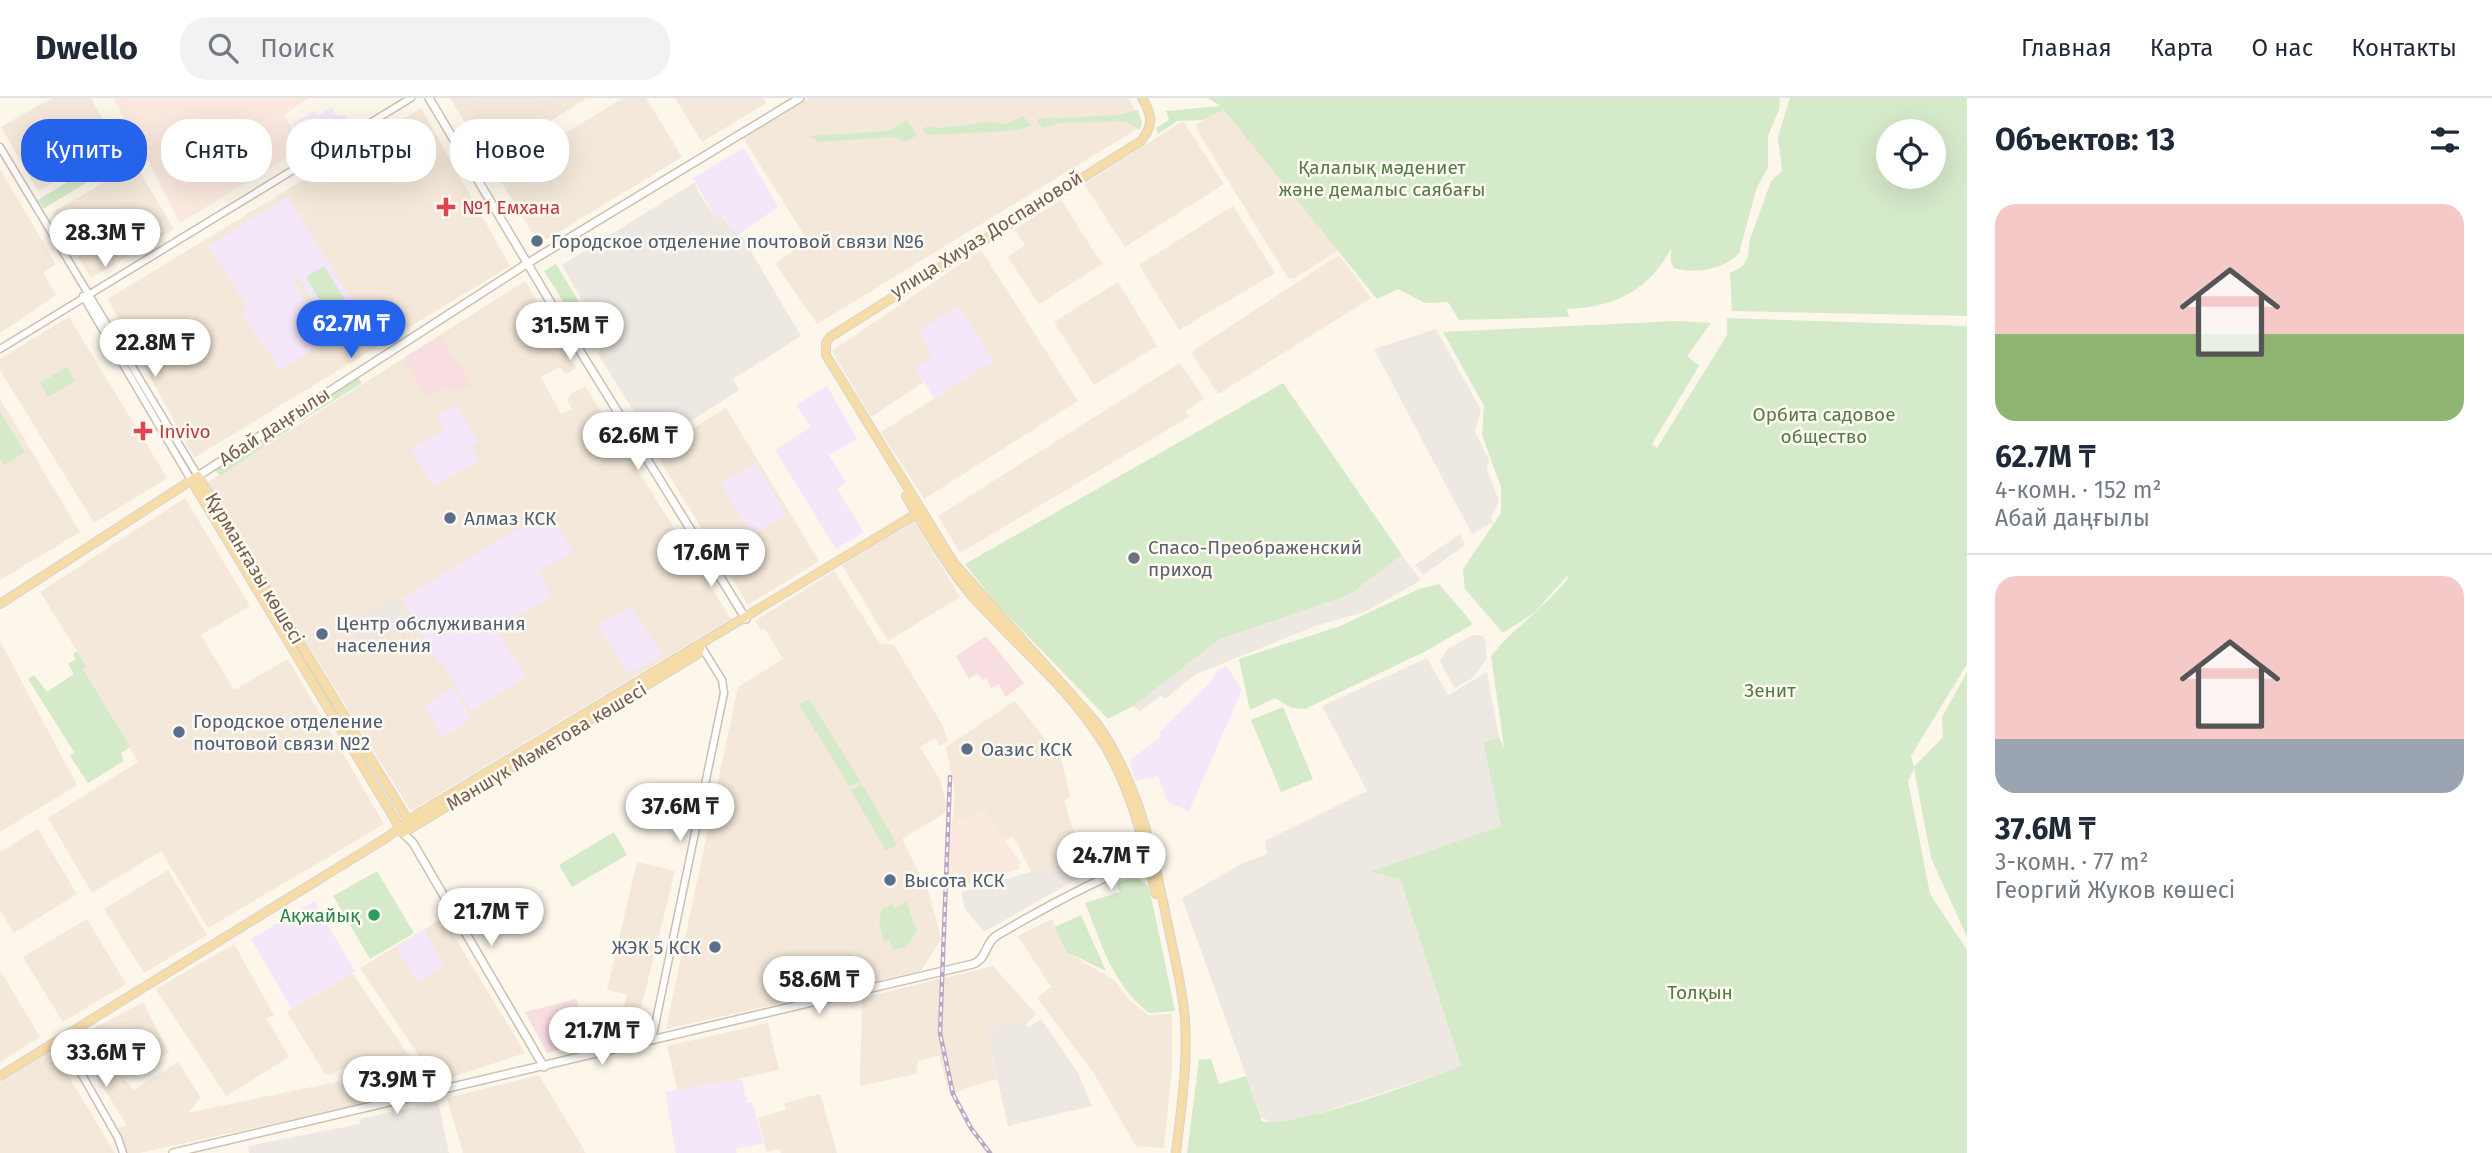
<!DOCTYPE html>
<html lang="ru">
<head>
<meta charset="utf-8">
<style>
  body { margin:0; font-family:"Fira Sans",sans-serif; background:#f2f2f3; color:#1f2937; height:100vh; display:flex; flex-direction:column; font-size:26px; white-space:nowrap }
  * { box-sizing:border-box; margin:0 }
  p { font-size:23px; color:#747a83 }
  .icon { flex:none; width:38px; height:38px; fill:none; stroke:currentColor; stroke-width:2; stroke-linecap:round; stroke-linejoin:round }
  .map { position:relative; flex:1; overflow:hidden }
  .panel { display:flex; flex-direction:column; background:#fff; width:525px }
  .panel>* { flex:none }
  .banner { position:absolute; left:21px; top:21px; width:665px; height:63px; display:flex; gap:14px }
  .controls { position:absolute; left:1876px; top:21px; display:grid; gap:14px }
  .controls a { display:grid; place-items:center; width:70px; height:70px; border-radius:50%; background:#fff; box-shadow:0 7px 28px #0002; font-size:35px }
  .price { position:absolute; translate:-50% -60px; padding:0 16px; border-radius:24px; background:#fff; color:#222; font-size:23px; line-height:46px; filter:drop-shadow(0 2px 4px #0008) }
  .price::after { content:''; position:absolute; left:50%; top:42px; width:21px; height:16px; margin-left:-10px; background:inherit; clip-path:polygon(0 0,100% 0,50% 100%) }
  .price.current { background:#2563eb; color:#fff }
  ul { padding:0; list-style:none }
  li { display:grid; align-content:center; gap:14px; height:371px; padding:0 28px }
  li+li { border-top:2px solid #e0e1e3 }
  li span { display:grid; place-items:center; height:217px; border-radius:21px; color:#555 }
  li>.icon { margin-inline-start:auto }
  span .icon { width:126px; height:126px; fill:#fffc; stroke-width:1 }
  li b { font-size:30px }
  h2 { display:flex; justify-content:space-between; align-items:center; height:84px; padding:0 28px; font-size:30px }
  .tag { padding:0 24px; border-radius:28px; background:#fff; box-shadow:0 7px 28px #0002; font-size:24px; line-height:63px }
  .tag.current { background:#2563eb; color:#fff }
  header { display:flex; align-items:center; gap:42px; box-sizing:border-box; height:98px; padding:0 35px; background:#fff; border-bottom:2px solid #e0e1e3 }
  header strong { font-size:33px }
  nav { display:flex; gap:38px; margin-inline-start:auto; font-size:24px }
  .search { width:490px; height:63px; background:#f2f2f3; display:flex; align-items:center; gap:18px; box-sizing:border-box; padding:0 24px; border-radius:28px; color:#747a83; font-size:26px }
  main { display:flex; flex:1; min-height:0 }
  .map>svg:first-child { display:block }
  .residential { fill:#f3e8d9 }
  .commercial { fill:#fbe9df }
  .industrial { fill:#eee8e3 }
  .education { fill:#f3e7f9 }
  .medical { fill:#f9dee1 }
  .green { fill:#d5eac9; fill-rule:evenodd }
  .lines { fill:none; stroke-linecap:round; stroke-linejoin:round }
  .tertiary-casing { stroke:#cebeb0; stroke-width:9 }
  .secondary-casing { stroke:#d0bfae; stroke-width:10 }
  .primary-casing { stroke:#d9d2cd; stroke-width:10 }
  .tertiary { stroke:#fff; stroke-width:6 }
  .secondary { stroke:#fff; stroke-width:7 }
  .primary { stroke:#f6dca7; stroke-width:8 }
  .rail-casing { stroke:#baa8c6; stroke-width:4.5 }
  .rail { stroke:#fefaf1; stroke-width:2; stroke-dasharray:5; stroke-linecap:butt }
  .health-dot { fill:#e0444e; stroke:#fefaf1; stroke-width:2.5 }
  .service-dot { fill:#5c6f8a; stroke:#fefaf1; stroke-width:2.5 }
  .worship-dot { fill:#6b7280; stroke:#fefaf1; stroke-width:2.5 }
  .leisure-dot { fill:#2e9e5b; stroke:#fefaf1; stroke-width:2.5 }
  .labels { text-anchor:middle; stroke-width:5; stroke-linejoin:round; paint-order:stroke }
  .park-label { font-size:19px; fill:#547b47; stroke:#fefaf1 }
  .health-label { font-size:19px; fill:#be3a42; stroke:#fefaf1; text-anchor:start }
  .street-label { font-size:19px; fill:#765e4e; stroke:#fefaf1 }
  .service-label { font-size:19px; fill:#4e5e75; stroke:#fefaf1; text-anchor:start }
  .worship-label { font-size:19px; fill:#5b616d; stroke:#fefaf1; text-anchor:start }
  .leisure-label { font-size:19px; fill:#27864d; stroke:#fefaf1; text-anchor:end }
</style>
</head>
<body>
<header>
<strong>Dwello</strong>
<div class="search"><svg class="icon" aria-label="search" viewBox="0 0 24 24"><circle cx="10" cy="10" r="6"/><path d="M15 15l6 6"/></svg>Поиск</div>
<nav><a>Главная</a><a>Карта</a><a>О нас</a><a>Контакты</a></nav>
</header>
<main>
<div class="map">
<svg width="1967" height="1055" viewBox="0 0 1967 1055">
  <rect width="100%" height="100%" fill="#fcf6eb"/>
  <!-- residential -->
  <path class="residential" d="M 52,0 L 91,0 L 107,29 L 87,41 L 97,59 L 38,93 L 1,29 Z
    M 450,0 L 587,0 L 488,62 Z
    M 623,0 L 646,0 L 682,59 L 539,146 L 497,77 Z
    M 675,0 L 763,0 L 766,5 L 702,44 Z
    M 810,0 L 1128,0 L 1139,19 L 1137,31 L 817,226 L 775,165 L 808,143 L 743,40 Z
    M 421,10 L 510,168 L 194,360 L 108,201 Z
    M 1224,12 L 1339,152 L 1295,180 L 1288,180 L 1197,32 L 1196,26 Z
    M 1183,23 L 1224,86 L 1125,149 L 1084,86 Z
    M 135,66 L 174,131 L 91,180 L 52,115 Z
    M 0,71 L 56,166 L 43,175 L 56,197 L 0,235 Z
    M 1061,102 L 1102,166 L 1039,206 L 1008,159 L 1025,147 L 1015,131 Z
    M 1233,108 L 1275,175 L 1179,232 L 1139,167 Z
    M 981,152 L 1078,303 L 924,401 L 881,334 L 993,263 L 932,259 L 915,270 L 924,284 L 871,319 L 832,253 Z
    M 1339,157 L 1371,200 L 1218,296 L 1191,254 Z
    M 525,183 L 576,270 L 566,276 L 559,269 L 541,279 L 561,316 L 572,311 L 567,302 L 572,295 L 585,288 L 731,521 L 411,713 L 207,385 Z
    M 1118,184 L 1157,248 L 1094,287 L 1054,224 Z
    M 69,219 L 167,380 L 94,425 L 0,272 L 0,261 Z
    M 1180,265 L 1204,301 L 1186,313 L 1189,319 L 960,455 L 938,418 Z
    M 0,301 L 80,434 L 0,482 Z
    M 726,310 L 819,463 L 748,507 L 655,354 Z
    M 185,400 L 250,508 L 201,537 L 234,592 L 288,561 L 384,726 L 208,830 L 161,753 L 92,795 L 48,720 L 138,664 L 83,570 L 86,567 L 40,494 Z
    M 914,423 L 960,499 L 888,543 L 842,467 Z
    M 834,473 L 880,546 L 894,547 L 943,628 L 948,643 L 940,648 L 935,640 L 920,649 L 940,682 L 948,713 L 902,741 L 929,795 L 941,841 L 921,873 L 666,931 L 738,589 L 783,561 L 765,531 L 761,532 L 755,523 Z
    M 0,543 L 77,687 L 0,734 Z
    M 1015,603 L 1062,663 L 1070,699 L 1064,703 L 1081,758 L 1032,775 L 1013,738 L 1004,743 L 985,713 L 952,727 L 955,695 L 946,649 Z
    M 38,731 L 77,796 L 14,835 L 0,812 L 0,754 Z
    M 637,764 L 675,773 L 635,934 L 618,938 L 627,896 L 607,892 Z
    M 168,772 L 207,837 L 144,875 L 104,811 Z
    M 443,820 L 525,955 L 437,984 L 360,870 Z
    M 87,821 L 126,886 L 63,924 L 23,859 Z
    M 1052,821 L 1066,854 L 1116,883 L 1127,900 L 1148,917 L 1172,916 L 1172,970 L 1164,1050 L 1136,1048 L 1093,974 L 1037,900 L 1051,889 L 1018,838 Z
    M 234,846 L 274,917 L 266,920 L 289,959 L 226,998 L 156,891 Z
    M 993,868 L 1036,916 L 1028,922 L 986,932 L 997,981 L 968,989 L 950,998 L 939,958 L 918,963 L 916,976 L 860,988 L 862,900 Z
    M 1,874 L 40,939 L 0,964 L 0,875 Z
    M 352,875 L 414,965 L 419,981 L 381,993 L 367,958 L 330,977 L 325,976 L 287,914 Z
    M 143,904 L 169,955 L 124,981 L 134,992 L 178,964 L 201,1000 L 187,1015 L 365,978 L 371,1004 L 139,1055 L 126,1055 L 119,1030 L 127,1027 L 73,942 Z
    M 768,925 L 779,972 L 678,994 L 667,948 Z
    M 52,951 L 115,1055 L 0,1055 L 0,984 Z
    M 539,977 L 586,1055 L 463,1055 L 447,1000 Z
    M 820,996 L 837,1055 L 781,1055 L 780,1051 L 767,1054 L 758,1020 L 786,1012 L 784,1005 Z"/>
  <!-- commercial -->
  <path class="commercial" d="M 113,0 L 308,0 L 284,17 L 304,49 L 180,125 L 145,57 L 121,70 L 100,38 L 125,22 Z
    M 985,713 L 1021,765 L 1018,767 L 1020,771 L 956,790 L 946,787 L 943,786 L 947,727 Z"/>
  <!-- industrial -->
  <path class="industrial" d="M 695,84 L 698,94 L 716,120 L 720,117 L 740,140 L 742,138 L 801,238 L 733,281 L 739,292 L 655,346 L 597,255 L 601,252 L 597,246 L 601,243 L 595,232 L 598,230 L 562,167 Z
    M 1436,231 L 1481,312 L 1475,334 L 1489,362 L 1487,372 L 1499,403 L 1491,419 L 1493,424 L 1472,436 L 1374,251 Z
    M 1460,436 L 1465,447 L 1423,477 L 1415,467 Z
    M 1402,457 L 1421,482 L 1367,513 L 1318,527 L 1196,576 L 1165,601 L 1162,597 L 1140,613 L 1133,608 L 1220,541 L 1349,497 Z
    M 395,498 L 409,523 L 363,549 L 348,525 Z
    M 1473,537 L 1483,538 L 1485,541 L 1487,560 L 1473,580 L 1454,590 L 1440,563 L 1447,551 Z
    M 1427,560 L 1448,597 L 1487,574 L 1499,640 L 1483,644 L 1501,728 L 1372,775 L 1400,781 L 1461,969 L 1302,1021 L 1271,1024 L 1261,1019 L 1182,800 L 1243,765 L 1267,756 L 1265,743 L 1367,693 L 1322,608 Z
    M 1077,761 L 1082,778 L 984,834 L 965,811 L 961,794 Z
    M 1036,916 L 1025,927 L 1028,930 L 1041,921 L 1078,975 L 1092,1008 L 1008,1028 L 986,931 L 1028,922 Z
    M 438,1004 L 449,1055 L 249,1055 L 248,1048 L 360,1026 L 359,1021 Z"/>
  <!-- education -->
  <path class="education" d="M 331,9 L 336,17 L 345,17 L 347,20 L 303,47 L 292,26 L 315,13 L 318,18 Z
    M 744,50 L 778,109 L 740,135 L 739,140 L 721,117 L 716,120 L 693,80 Z
    M 288,99 L 353,204 L 325,222 L 297,178 L 292,180 L 321,225 L 310,231 L 321,248 L 280,271 L 243,219 L 247,208 L 208,148 Z
    M 959,208 L 994,263 L 934,300 L 915,270 L 932,259 L 918,232 Z
    M 827,288 L 857,341 L 829,357 L 846,384 L 837,390 L 864,434 L 836,451 L 775,352 L 811,329 L 796,307 Z
    M 456,306 L 478,344 L 471,349 L 479,362 L 433,389 L 411,351 L 444,332 L 436,318 Z
    M 756,365 L 786,417 L 752,437 L 720,386 Z
    M 548,412 L 573,453 L 538,474 L 552,498 L 496,531 L 526,579 L 471,613 L 441,564 L 438,565 L 402,501 Z
    M 631,509 L 663,557 L 628,577 L 598,527 Z
    M 1226,568 L 1242,592 L 1189,713 L 1168,705 L 1158,678 L 1136,683 L 1129,663 L 1161,638 L 1159,634 L 1212,583 L 1215,575 Z
    M 453,589 L 472,621 L 443,639 L 424,608 Z
    M 314,803 L 355,873 L 292,911 L 251,841 Z
    M 424,831 L 444,867 L 417,884 L 396,849 Z
    M 742,981 L 747,1005 L 752,1004 L 764,1045 L 736,1051 L 737,1055 L 676,1055 L 665,994 Z"/>
  <!-- medical -->
  <path class="medical" d="M 440,238 L 471,285 L 457,295 L 455,291 L 448,294 L 444,289 L 427,298 L 405,264 L 406,258 Z
    M 986,538 L 1024,585 L 1006,599 L 999,586 L 991,590 L 986,579 L 983,582 L 977,575 L 969,581 L 956,558 Z
    M 576,901 L 588,944 L 547,955 L 525,914 Z"/>
  <!-- green -->
  <path class="green" d="M 1208,0 L 1780,0 L 1779,12 L 1768,38 L 1768,70 L 1757,89 L 1739,155 C 1724,172 1695,176 1674,170 L 1671,164 L 1671,150 C 1649,193 1615,209 1567,211 L 1569,219 L 1459,222 L 1448,204 L 1425,205 L 1398,191 L 1377,201 L 1224,12 L 1203,22 L 1177,23 L 1158,36 L 1156,30 L 1169,22 L 1166,13 L 1221,8 Z
    M 1790,0 L 1967,0 L 1967,218 L 1732,213 L 1730,175 L 1743,168 L 1748,158 L 1750,141 L 1771,83 L 1782,73 L 1778,39 ZM 1888,33 L 1934,33 L 1934,79 L 1888,79 Z
    M 1138,12 L 1142,25 L 1140,32 L 1125,23 L 1060,25 L 1042,30 L 1037,21 L 1120,17 Z
    M 1023,18 L 1031,28 L 1009,33 L 927,37 L 922,31 L 929,28 L 938,30 L 989,24 L 1006,26 Z
    M 907,22 L 917,37 L 906,44 L 894,39 L 818,44 L 810,38 L 888,33 Z
    M 102,63 L 107,72 L 43,111 L 38,102 Z
    M 556,166 L 589,220 L 578,227 L 544,173 Z
    M 324,168 L 345,202 L 326,213 L 306,179 Z
    M 1727,220 L 1967,228 L 1967,566 L 1911,658 L 1914,669 L 1943,639 L 1942,619 L 1967,574 L 1967,839 L 1931,760 L 1914,671 L 1908,683 L 1930,796 L 1967,852 L 1967,1055 L 1187,1055 L 1199,962 L 1211,961 L 1219,986 L 1246,978 L 1262,1023 C 1294,1031 1424,982 1461,968 L 1400,781 L 1370,774 L 1501,728 L 1483,644 L 1499,640 L 1504,649 L 1491,558 C 1514,529 1546,509 1569,479 L 1567,478 L 1535,514 L 1503,535 L 1465,491 L 1463,471 L 1501,415 L 1501,389 L 1482,337 L 1484,308 L 1443,234 L 1675,223 L 1711,225 L 1687,258 L 1699,268 L 1652,346 L 1657,350 L 1727,237 Z
    M 67,269 L 75,283 L 48,299 L 40,285 Z
    M 357,278 L 362,285 L 300,324 L 297,318 Z
    M 1283,285 L 1402,457 L 1349,497 L 1220,541 L 1133,608 L 1108,621 L 997,506 L 965,466 Z
    M 0,314 L 25,354 L 4,367 L 0,360 Z
    M 292,322 L 296,327 L 220,378 L 215,372 Z
    M 1439,486 L 1473,526 L 1426,553 L 1305,611 L 1292,610 L 1275,600 L 1250,612 L 1239,561 L 1340,528 L 1419,491 Z
    M 77,553 L 86,568 L 83,571 L 130,649 L 121,655 L 124,663 L 88,685 L 70,658 L 74,654 L 28,581 L 34,577 L 47,594 L 74,576 L 68,566 L 76,561 L 73,556 Z
    M 809,601 L 861,684 L 849,688 L 799,606 Z
    M 1283,609 L 1313,681 L 1281,694 L 1251,622 Z
    M 862,686 L 893,739 L 896,747 L 886,753 L 851,692 Z
    M 614,734 L 627,757 L 572,789 L 559,767 Z
    M 377,773 L 414,835 L 370,861 L 333,798 Z
    M 1130,780 L 1139,781 L 1149,789 L 1175,913 L 1149,915 C 1111,885 1103,848 1085,805 L 1120,794 L 1117,789 L 1119,784 Z
    M 906,803 L 917,833 L 906,849 L 893,852 L 890,842 L 884,843 L 879,823 L 882,811 L 892,806 L 895,811 Z
    M 1081,817 L 1106,873 L 1066,854 L 1055,829 Z"/>
  <g class="lines">
    <defs>
      <path id="tertiary" d="M 0,49 L 198,378
        M 83,198 L 191,382
        M 0,251 L 411,0
        M 61,940 L 118,1040 L 123,1055
        M 652,942 L 724,595 L 722,582 L 701,548"/>
      <path id="secondary" d="M 429,0 L 567,232 L 746,521
        M 198,378 L 528,165 L 800,0
        M 403,735 L 413,745 L 544,969
        M 173,1055 L 973,866 C 987,861 985,845 996,838 C 1045,809 1099,780 1152,760"/>
      <path id="primary" d="M 1142,0 C 1152,16 1154,28 1141,43 L 830,239 L 826,245 L 826,257 L 954,465 L 1095,623 C 1140,684 1154,759 1169,832 C 1175,862 1183,892 1185,922 C 1188,966 1181,1011 1176,1055
        M 191,382 L 403,735
        M 906,398 C 926,432 946,467 971,497 C 1014,546 1069,589 1103,645 C 1131,690 1144,745 1156,796
        M 0,506 L 198,378 L 408,722 L 410,731
        M 408,732 L 698,556 L 701,548
        M 0,978 L 386,740 L 418,716 L 921,413"/>
    </defs>
    <!-- tertiary casing -->
    <use href="#tertiary" class="tertiary-casing"/>
    <!-- secondary casing -->
    <use href="#secondary" class="secondary-casing"/>
    <!-- primary casing -->
    <use href="#primary" class="primary-casing"/>
    <!-- tertiary -->
    <use href="#tertiary" class="tertiary"/>
    <!-- secondary -->
    <use href="#secondary" class="secondary"/>
    <!-- primary -->
    <use href="#primary" class="primary"/>
    <defs>
      <path id="rail" d="M 950,679 L 940,935 L 953,996 L 971,1030 L 990,1055"/>
    </defs>
    <!-- rail casing -->
    <use href="#rail" class="rail-casing"/>
    <!-- rail -->
    <use href="#rail" class="rail"/>
  </g>
  <!-- markers -->
  <g class="health-dot">
    <path d="M442.5 98.5h7v7h7v7h-7v7h-7v-7h-7v-7h7z"/>
    <path d="M139.5 322.5h7v7h7v7h-7v7h-7v-7h-7v-7h7z"/>
  </g>
  <g class="service-dot">
    <circle cx="537" cy="143" r="7"/>
    <circle cx="450" cy="420" r="7"/>
    <circle cx="322" cy="536" r="7"/>
    <circle cx="179" cy="634" r="7"/>
    <circle cx="967" cy="651" r="7"/>
    <circle cx="890" cy="782" r="7"/>
    <circle cx="715" cy="849" r="7"/>
  </g>
  <circle class="worship-dot" cx="1134" cy="460" r="7"/>
  <circle class="leisure-dot" cx="374" cy="817" r="7"/>
  <g class="labels">
    <!-- park labels -->
    <g class="park-label">
      <text x="1382" y="76">Қалалық мәдениет<tspan x="1382" dy="22">және демалыс саябағы</tspan></text>
      <text x="1824" y="323">Орбита садовое<tspan x="1824" dy="22">общество</tspan></text>
      <text x="1770" y="599">Зенит</text>
      <text x="1700" y="901">Толқын</text>
    </g>
    <!-- health labels -->
    <g class="health-label">
      <text x="462" y="116">№1 Емхана</text>
      <text x="159" y="340">Invivo</text>
    </g>
    <!-- street labels -->
    <g class="street-label">
      <text transform="translate(986 136) rotate(-32)" y="7">улица Хиуаз Доспановой</text>
      <text transform="translate(274 328) rotate(-33)" y="7">Абай даңғылы</text>
      <text transform="translate(255 470) rotate(59)" y="7">Құрманғазы көшесі</text>
      <text transform="translate(546 648) rotate(-31)" y="7">Мәншүк Мәметова көшесі</text>
    </g>
    <!-- service labels -->
    <g class="service-label">
      <text x="551" y="150">Городское отделение почтовой связи №6</text>
      <text x="464" y="427">Алмаз КСК</text>
      <text x="336" y="532">Центр обслуживания<tspan x="336" dy="22">наcеления</tspan></text>
      <text x="193" y="630">Городское отделение<tspan x="193" dy="22">почтовой связи №2</tspan></text>
      <text x="981" y="658">Оазис КСК</text>
      <text x="904" y="789">Высота КСК</text>
      <text x="701" y="856" text-anchor="end">ЖЭК 5 КСК</text>
    </g>
    <!-- worship labels -->
    <g class="worship-label">
      <text x="1148" y="456">Спасо-Преображенский<tspan x="1148" dy="22">приход</tspan></text>
    </g>
    <!-- leisure labels -->
    <g class="leisure-label">
      <text x="360" y="824">Ақжайық</text>
    </g>
  </g>
</svg>
<div class="controls">
<a><svg class="icon" aria-label="locate" viewBox="0 0 24 24"><circle cx="12" cy="12" r="6"/><path d="M12 2v4M12 18v4M2 12h4M18 12h4"/></svg></a>
</div>
<b class="price" style="left:105px;top:171px">28.3M ₸</b>
<b class="price current" style="left:351px;top:262px">62.7M ₸</b>
<b class="price" style="left:570px;top:264px">31.5M ₸</b>
<b class="price" style="left:155px;top:281px">22.8M ₸</b>
<b class="price" style="left:638px;top:374px">62.6M ₸</b>
<b class="price" style="left:711px;top:491px">17.6M ₸</b>
<b class="price" style="left:680px;top:745px">37.6M ₸</b>
<b class="price" style="left:1111px;top:794px">24.7M ₸</b>
<b class="price" style="left:491px;top:850px">21.7M ₸</b>
<b class="price" style="left:819px;top:918px">58.6M ₸</b>
<b class="price" style="left:602px;top:969px">21.7M ₸</b>
<b class="price" style="left:106px;top:991px">33.6M ₸</b>
<b class="price" style="left:397px;top:1018px">73.9M ₸</b>
<div class="banner">
<a class="tag current">Купить</a>
<a class="tag">Снять</a>
<a class="tag">Фильтры</a>
<a class="tag">Новое</a>
</div>
</div>
<section class="panel">
<h2>Объектов: 13<svg class="icon" aria-label="filters" viewBox="0 0 24 24"><path d="M4 7h16M4 17h16"/><circle cx="9" cy="7" r="2"/><circle cx="15" cy="17" r="2"/></svg></h2>
<ul>
<li><span style="background:linear-gradient(#f6c9c9 60%,#8fb573 0)"><svg class="icon" aria-label="home" viewBox="0 0 24 24"><path d="M3 11l9-7 9 7M6 9v11h12V9"/></svg></span><div><b>62.7M ₸</b><p>4-комн. · 152 m²</p><p>Абай даңғылы</p></div></li>
<li><span style="background:linear-gradient(#f6c9c9 75%,#9aa5b1 0)"><svg class="icon" aria-label="home" viewBox="0 0 24 24"><path d="M3 11l9-7 9 7M6 9v11h12V9"/></svg></span><div><b>37.6M ₸</b><p>3-комн. · 77 m²</p><p>Георгий Жуков көшесі</p></div></li>
</ul>
</section>
</main>
</body>
</html>
